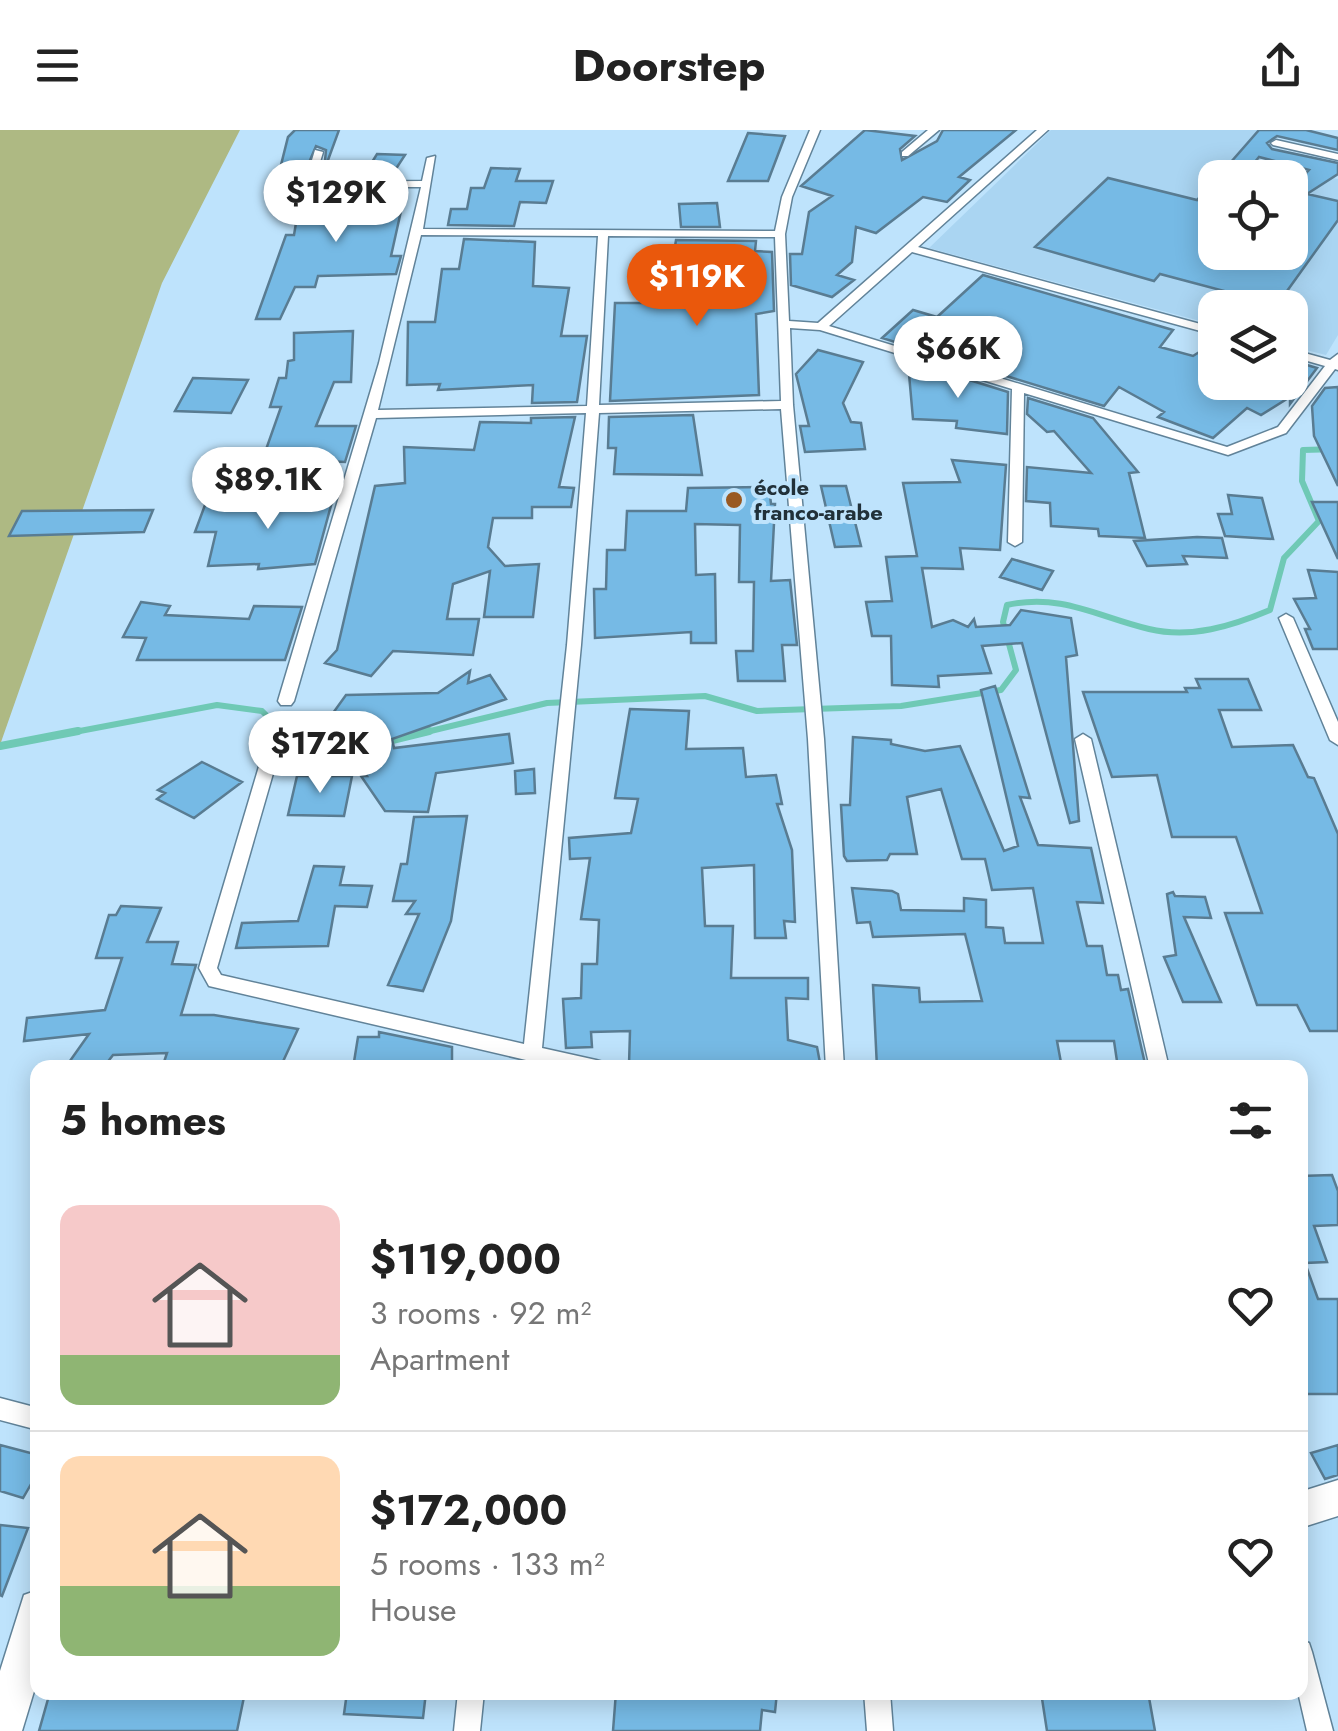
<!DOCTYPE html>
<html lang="en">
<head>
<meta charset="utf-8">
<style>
  body { margin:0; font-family:Jost,sans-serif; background:#f6f6f6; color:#222; height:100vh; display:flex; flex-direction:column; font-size:38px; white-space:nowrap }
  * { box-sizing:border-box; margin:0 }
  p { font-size:32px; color:#767676 }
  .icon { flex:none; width:55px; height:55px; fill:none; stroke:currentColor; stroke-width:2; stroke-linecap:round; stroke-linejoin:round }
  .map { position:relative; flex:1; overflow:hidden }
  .sheet { position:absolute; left:30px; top:930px; width:1278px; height:640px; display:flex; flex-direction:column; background:#fff; border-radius:20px; box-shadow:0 5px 25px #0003 }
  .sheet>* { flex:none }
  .controls { position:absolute; left:1198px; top:30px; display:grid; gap:20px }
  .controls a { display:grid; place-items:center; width:110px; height:110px; border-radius:20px; background:#fff; box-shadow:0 5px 25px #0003; font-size:50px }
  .price { position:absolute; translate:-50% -85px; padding:0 22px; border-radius:35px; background:#fff; color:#222; font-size:32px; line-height:65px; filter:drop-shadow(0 2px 5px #0008) }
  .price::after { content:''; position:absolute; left:50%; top:60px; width:30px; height:22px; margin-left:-15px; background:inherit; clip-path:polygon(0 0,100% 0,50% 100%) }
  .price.active { background:#ea580c; color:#fff }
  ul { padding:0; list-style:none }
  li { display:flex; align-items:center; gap:30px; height:250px; padding:0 30px }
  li+li { border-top:2px solid #e0e0e0 }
  li span { display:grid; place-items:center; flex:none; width:280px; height:200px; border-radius:20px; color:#555 }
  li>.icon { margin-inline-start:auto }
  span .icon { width:120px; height:120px; fill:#fffc; stroke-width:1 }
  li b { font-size:42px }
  h2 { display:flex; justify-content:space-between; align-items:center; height:120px; padding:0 30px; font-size:42px }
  header { display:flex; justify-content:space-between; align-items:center; height:130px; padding:0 30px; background:#fff; font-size:45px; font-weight:700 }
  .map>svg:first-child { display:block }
  .built { fill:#aad5f2; fill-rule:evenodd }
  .green { fill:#aeb983 }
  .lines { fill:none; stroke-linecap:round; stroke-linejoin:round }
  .stream-far1 { stroke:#6fc9b5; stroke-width:6 }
  .stream { stroke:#6fc9b5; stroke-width:8 }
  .building { fill:#76bae5; stroke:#597c92; stroke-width:2.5 }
  .street-casing { stroke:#618399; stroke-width:3 }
  .secondary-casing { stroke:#618399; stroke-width:3 }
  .street { fill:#fff; fill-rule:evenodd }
  .secondary { fill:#fff; fill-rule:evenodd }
  .poi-dot { fill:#995922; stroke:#bee3fc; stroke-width:4 }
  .labels { text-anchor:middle; stroke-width:8; stroke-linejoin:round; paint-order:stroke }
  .far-poi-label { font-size:22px; font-weight:bold; fill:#213039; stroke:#bee3fc; text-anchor:start }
</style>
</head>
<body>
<header><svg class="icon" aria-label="menu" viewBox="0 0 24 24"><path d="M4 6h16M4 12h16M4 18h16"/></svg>Doorstep<svg class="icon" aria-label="share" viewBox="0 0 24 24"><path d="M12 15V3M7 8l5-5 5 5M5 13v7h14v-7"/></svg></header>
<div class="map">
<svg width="1338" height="1601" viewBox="0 0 1338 1601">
  <rect width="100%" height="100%" fill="#bee3fc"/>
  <!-- built -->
  <path class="built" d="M 1051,0 L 1282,0 L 1259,31 L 1338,49 L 1338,205 L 1326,225 L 1290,216 L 1290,178 L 1215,178 L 1215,195 L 929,118 ZM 1215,48 L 1290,48 L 1290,122 L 1215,122 Z"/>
  <!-- green -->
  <path class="green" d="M 0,0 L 240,0 L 162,153 L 0,615 Z"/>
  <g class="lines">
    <!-- stream-far1 -->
    <path class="stream-far1" d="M 64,604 L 217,575 L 262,581 L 285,604
      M 418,604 L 547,573 L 705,566 L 757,581 L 901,576 L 1001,560 L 1016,540 L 1003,492 L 1007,475 C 1062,463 1098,487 1149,499 C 1191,509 1232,496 1270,480 L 1284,428 L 1319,391 L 1302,351 L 1303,320 L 1338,319"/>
    <!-- stream -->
    <path class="stream" d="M 283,601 C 312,630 323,627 361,618
      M 384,612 L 429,601
      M 0,616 L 78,601"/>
  </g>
  <!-- building -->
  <path class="building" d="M 295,0 L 339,0 L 324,41 L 326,20 L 316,16 L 305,42 L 279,43 L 288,7 Z
    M 865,0 L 915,6 L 900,19 L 902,30 L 937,11 L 943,0 L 1016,0 L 959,47 L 970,50 L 947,72 L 923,67 L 876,103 L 856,97 L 852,132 L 837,145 L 854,150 L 832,167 L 791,155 L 790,124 L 802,124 L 809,82 L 832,66 L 801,56 Z
    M 1259,0 L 1306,0 L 1338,8 L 1338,20 L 1277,6 L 1267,13 L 1272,19 L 1338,33 L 1338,44 L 1307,64 L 1338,71 L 1338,90 L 1277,175 L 1160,144 L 1154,151 L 1035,117 L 1108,48 L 1197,70 L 1215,50 L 1215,122 L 1290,122 L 1290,60 L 1309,40 L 1259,27 L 1242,48 L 1217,48 Z
    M 748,3 L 785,6 L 768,51 L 728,51 Z
    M 377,24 L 405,25 L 390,48 L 333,48 L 337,41 L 366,42 Z
    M 491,38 L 520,39 L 516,51 L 553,51 L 546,73 L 520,72 L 514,96 L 448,95 L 451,79 L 467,79 L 471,58 L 484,58 Z
    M 327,61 L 398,61 L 393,72 L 403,72 L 391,126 L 401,126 L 396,144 L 318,146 L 315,157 L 295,157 L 280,189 L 256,189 L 286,105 L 294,105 L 297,87 L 314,86 Z
    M 717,73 L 720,97 L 681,97 L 679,74 Z
    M 464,109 L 535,112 L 533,156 L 569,158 L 561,206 L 587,206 L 577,272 L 532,273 L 533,255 L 438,260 L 440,254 L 407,255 L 408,192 L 435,192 L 442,139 L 459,139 Z
    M 676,110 L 756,111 L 755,121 L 772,122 L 774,181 L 756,184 L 759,265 L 610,271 L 615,173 L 665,173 L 667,164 L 695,166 L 704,130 L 673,129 Z
    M 983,145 L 1173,200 L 1160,217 L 1193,226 L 1215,212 L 1215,252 L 1290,252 L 1290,230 L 1317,238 L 1290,274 L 1290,267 L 1261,285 L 1247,278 L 1213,308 L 1158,287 L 1164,282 L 1119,257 L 1104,276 L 882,208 L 913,180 L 937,187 Z
    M 353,201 L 351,252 L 334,252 L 316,296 L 356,296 L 345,332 L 263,328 L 281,277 L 270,277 L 279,248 L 286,248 L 288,231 L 294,230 L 294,203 Z
    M 818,220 L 863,232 L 843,273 L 851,292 L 861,293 L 865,319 L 805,322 L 800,296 L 809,296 L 796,244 Z
    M 918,234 L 1008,262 L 1007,304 L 956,298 L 957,291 L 913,289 L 909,244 Z
    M 193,248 L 248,250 L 231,283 L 175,281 Z
    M 1338,257 L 1338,356 L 1314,306 L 1312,276 L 1325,258 Z
    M 1028,268 L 1093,288 L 1138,342 L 1129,343 L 1145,408 L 1099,406 L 1098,399 L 1051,396 L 1050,373 L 1026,371 L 1027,337 L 1091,343 L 1054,301 L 1047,302 L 1027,284 Z
    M 693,285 L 702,345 L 614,344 L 616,318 L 608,318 L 609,287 Z
    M 575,287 L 559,357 L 574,358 L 571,377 L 532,377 L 532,388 L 493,388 L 488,417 L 505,436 L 539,434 L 533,487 L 484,487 L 490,441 L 453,454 L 447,489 L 479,489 L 473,525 L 393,521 L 371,546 L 325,533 L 337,520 L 375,356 L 405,353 L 404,317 L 474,320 L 480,292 L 531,293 L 531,288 Z
    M 952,330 L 1006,335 L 1000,420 L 960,418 L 963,439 L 922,438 L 932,497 L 953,490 L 968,497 L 974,489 L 976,497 L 1010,495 L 1021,480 L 1071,488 L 1077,525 L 1066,527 L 1079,691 L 1070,693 L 1022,513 L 982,516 L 991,543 L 938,546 L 939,557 L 892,555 L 891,506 L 872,506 L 866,472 L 892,471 L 886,427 L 917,426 L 903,353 L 960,352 Z
    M 821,356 L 846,356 L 861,416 L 835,417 Z
    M 769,357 L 771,374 L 775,374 L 771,451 L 790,450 L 797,515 L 782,515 L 785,551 L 738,551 L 736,521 L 753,521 L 754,452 L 739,452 L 740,395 L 695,394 L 696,445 L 715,444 L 716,513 L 691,513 L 691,502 L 595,508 L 594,459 L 606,459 L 607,420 L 625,420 L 627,381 L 686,381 L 688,358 Z
    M 335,361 L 315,434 L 258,439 L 259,434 L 208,436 L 216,402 L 195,402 L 205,375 L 298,375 L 298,364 Z
    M 1228,365 L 1262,368 L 1273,409 L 1225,406 L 1218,384 L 1232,384 Z
    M 1312,372 L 1338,372 L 1338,429 Z
    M 153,380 L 144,402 L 9,406 L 22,381 Z
    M 1197,407 L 1222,408 L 1227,428 L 1183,426 L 1187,434 L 1147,436 L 1134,411 Z
    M 1012,429 L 1053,441 L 1042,460 L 1000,447 Z
    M 1308,440 L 1338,442 L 1338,519 L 1313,519 L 1305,499 L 1310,499 L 1294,469 L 1316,468 Z
    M 141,472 L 170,476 L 165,485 L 249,489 L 254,476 L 302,477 L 285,530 L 137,530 L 146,508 L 123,507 Z
    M 470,541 L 468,553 L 490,545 L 506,569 L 392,609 L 394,618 L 509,604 L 513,633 L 436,643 L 428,682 L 385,681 L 361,646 L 367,646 L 333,583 L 346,565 L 438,563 Z
    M 1196,549 L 1248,549 L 1261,580 L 1219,580 L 1232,617 L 1293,615 L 1308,647 L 1314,648 L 1338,704 L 1338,901 L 1310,901 L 1297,875 L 1257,875 L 1225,783 L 1262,783 L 1236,707 L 1172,707 L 1157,645 L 1112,647 L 1083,562 L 1187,562 L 1185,558 L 1200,558 Z
    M 995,556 L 1030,668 L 1020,667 L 1038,715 L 1091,718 L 1103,773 L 1077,772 L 1087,816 L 1102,816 L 1107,845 L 1118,845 L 1121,860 L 1128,859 L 1146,938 L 1118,938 L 1114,911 L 1057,911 L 1062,938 L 877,938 L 873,855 L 919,858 L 920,872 L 982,871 L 965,804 L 873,807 L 870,792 L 857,793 L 852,758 L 892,761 L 898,764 L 901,780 L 964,781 L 964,768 L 986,770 L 986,797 L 1003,798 L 1005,813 L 1043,813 L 1033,758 L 992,760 L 985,729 L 962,729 L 941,659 L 907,667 L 917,724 L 890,724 L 887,730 L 847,731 L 844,726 L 841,675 L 850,675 L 853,607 L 891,610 L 891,614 L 925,621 L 960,616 L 1004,721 L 1018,716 L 981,560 Z
    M 630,579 L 689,581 L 686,619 L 743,618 L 746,647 L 776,645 L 782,674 L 777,674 L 792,720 L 795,792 L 784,791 L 786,808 L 755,808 L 754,735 L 702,738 L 705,796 L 733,796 L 731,848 L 808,848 L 808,869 L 786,868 L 788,910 L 817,917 L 821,938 L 760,938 L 762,932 L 629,935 L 630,901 L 591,902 L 592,917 L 566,918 L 563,869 L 581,868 L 582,834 L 597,834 L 599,790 L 581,789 L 590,728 L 570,729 L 569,708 L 631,703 L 638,669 L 615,668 Z
    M 202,632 L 242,652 L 194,688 L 157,669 L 165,663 L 158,660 Z
    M 534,639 L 535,663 L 516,664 L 515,641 Z
    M 297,646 L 352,646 L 344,686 L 288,685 Z
    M 467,686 L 451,791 L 423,861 L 388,855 L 419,784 L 406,784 L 415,771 L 393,771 L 401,734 L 407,734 L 414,687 Z
    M 314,736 L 344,737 L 340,755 L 372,756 L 367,777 L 335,776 L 328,816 L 236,818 L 242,793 L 298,791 Z
    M 1173,762 L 1175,766 L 1205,767 L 1211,788 L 1184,787 L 1221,872 L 1183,872 L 1164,827 L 1176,825 L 1167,764 Z
    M 121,776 L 161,778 L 147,812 L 178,812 L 172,834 L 196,835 L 181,885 L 214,885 L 298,899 L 280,938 L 230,938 L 197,932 L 195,938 L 162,938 L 167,923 L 113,925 L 103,938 L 65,938 L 89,904 L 24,911 L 27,888 L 105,880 L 122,828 L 96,828 L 109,785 L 116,785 Z
    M 379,902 L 452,917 L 452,938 L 353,938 L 358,907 L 379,907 Z
    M 1332,1045 L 1338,1061 L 1338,1095 L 1314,1096 L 1327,1132 L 1305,1133 L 1318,1169 L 1338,1169 L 1338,1264 L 1300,1264 L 1300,1046 Z
    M 0,1315 L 38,1325 L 38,1342 L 23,1368 L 0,1361 Z
    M 1338,1315 L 1338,1345 L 1325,1349 L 1311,1323 Z
    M 0,1395 L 28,1398 L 2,1466 L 0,1465 Z
    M 50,1562 L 245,1562 L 237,1601 L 39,1601 Z
    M 347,1562 L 426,1562 L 423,1588 L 344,1584 Z
    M 616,1562 L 777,1562 L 775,1582 L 762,1580 L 760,1601 L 613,1601 Z
    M 1041,1562 L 1148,1562 L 1155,1601 L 1047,1601 Z"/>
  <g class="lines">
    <defs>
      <path id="street" d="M 810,0 L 820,0 L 792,67 L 785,104 L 789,191 L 818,193 L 1037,0 L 1048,0 L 918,117 L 1215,198 L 1215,205 L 912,122 L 829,196 L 1227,317 L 1278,297 L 1325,236 L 1290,226 L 1290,219 L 1330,230 L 1338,224 L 1338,240 L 1335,239 L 1286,303 L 1228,325 L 1024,263 L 1022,412 L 1015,416 L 1008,412 L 1012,259 L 820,200 L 790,198 L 793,275 L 824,609 L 844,938 L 826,938 L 808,609 L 781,279 L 599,283 L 581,515 L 542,918 L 596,930 L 603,932 L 605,938 L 560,938 L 209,856 L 199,838 L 260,633 L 268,628 L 276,633 L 217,838 L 221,845 L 524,914 L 567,515 L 586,283 L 376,288 L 294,571 L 291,575 L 281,575 L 278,571 L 379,233 L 421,57 L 304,57 L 315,20 L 323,22 L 314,52 L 422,51 L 427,28 L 435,26 L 423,99 L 775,101 L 782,67 ZM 421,105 L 598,106 L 587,276 L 378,280 ZM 608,106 L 775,107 L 781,271 L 599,275 Z
        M 928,0 L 939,0 L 908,26 L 902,26 L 902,22 Z
        M 1276,10 L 1338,24 L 1338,30 L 1273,15 L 1271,13 Z
        M 1286,484 L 1293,488 L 1338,592 L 1338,615 L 1330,610 L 1279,488 Z
        M 1083,604 L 1091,609 L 1169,938 L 1150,938 L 1075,609 Z
        M 0,1268 L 38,1278 L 38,1300 L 0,1290 Z
        M 1300,1510 L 1309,1513 L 1312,1522 L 1333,1601 L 1307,1601 L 1298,1562 L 1300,1562 Z
        M 458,1562 L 484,1562 L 480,1601 L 454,1601 Z
        M 864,1562 L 890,1562 L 893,1601 L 867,1601 Z"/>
      <path id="secondary" d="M 1338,1350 L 1338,1386 L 1300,1398 L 1300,1362 Z
        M 38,1460 L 38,1548 L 22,1601 L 0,1601 L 0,1541 L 24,1465 Z"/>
    </defs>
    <!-- street casing -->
    <use href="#street" class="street-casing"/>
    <!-- secondary casing -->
    <use href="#secondary" class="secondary-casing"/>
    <!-- street -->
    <use href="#street" class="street"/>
    <!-- secondary -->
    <use href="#secondary" class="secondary"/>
  </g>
  <!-- markers -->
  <circle class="poi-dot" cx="734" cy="370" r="10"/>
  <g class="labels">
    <!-- far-poi labels -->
    <g class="far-poi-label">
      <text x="754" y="365">école<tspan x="754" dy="25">franco-arabe</tspan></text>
    </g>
  </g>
</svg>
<div class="controls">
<a><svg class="icon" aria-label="locate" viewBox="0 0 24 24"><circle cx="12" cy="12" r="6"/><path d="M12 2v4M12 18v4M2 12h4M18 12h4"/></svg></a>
<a><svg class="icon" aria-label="layers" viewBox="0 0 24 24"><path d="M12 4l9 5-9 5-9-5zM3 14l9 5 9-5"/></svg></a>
</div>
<b class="price" style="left:336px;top:115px">$129K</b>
<b class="price active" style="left:697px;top:199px">$119K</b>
<b class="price" style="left:958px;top:271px">$66K</b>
<b class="price" style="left:268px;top:402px">$89.1K</b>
<b class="price" style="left:320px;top:666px">$172K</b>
<section class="sheet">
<h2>5 homes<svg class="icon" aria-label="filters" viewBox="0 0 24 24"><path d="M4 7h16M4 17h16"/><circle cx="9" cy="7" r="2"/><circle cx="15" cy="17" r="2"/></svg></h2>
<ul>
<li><span style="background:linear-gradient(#f6c9c9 75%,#8fb573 0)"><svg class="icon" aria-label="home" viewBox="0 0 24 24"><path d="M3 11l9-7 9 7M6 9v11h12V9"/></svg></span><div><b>$119,000</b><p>3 rooms · 92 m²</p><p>Apartment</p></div><svg class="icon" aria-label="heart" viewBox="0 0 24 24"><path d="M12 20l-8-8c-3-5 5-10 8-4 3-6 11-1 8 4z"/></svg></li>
<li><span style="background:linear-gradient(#ffd9b3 65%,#8fb573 0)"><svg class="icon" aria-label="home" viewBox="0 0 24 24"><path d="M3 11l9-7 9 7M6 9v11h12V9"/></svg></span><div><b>$172,000</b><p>5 rooms · 133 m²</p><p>House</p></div><svg class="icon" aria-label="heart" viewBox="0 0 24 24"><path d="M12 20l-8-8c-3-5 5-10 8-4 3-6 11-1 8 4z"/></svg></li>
</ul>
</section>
</div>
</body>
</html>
